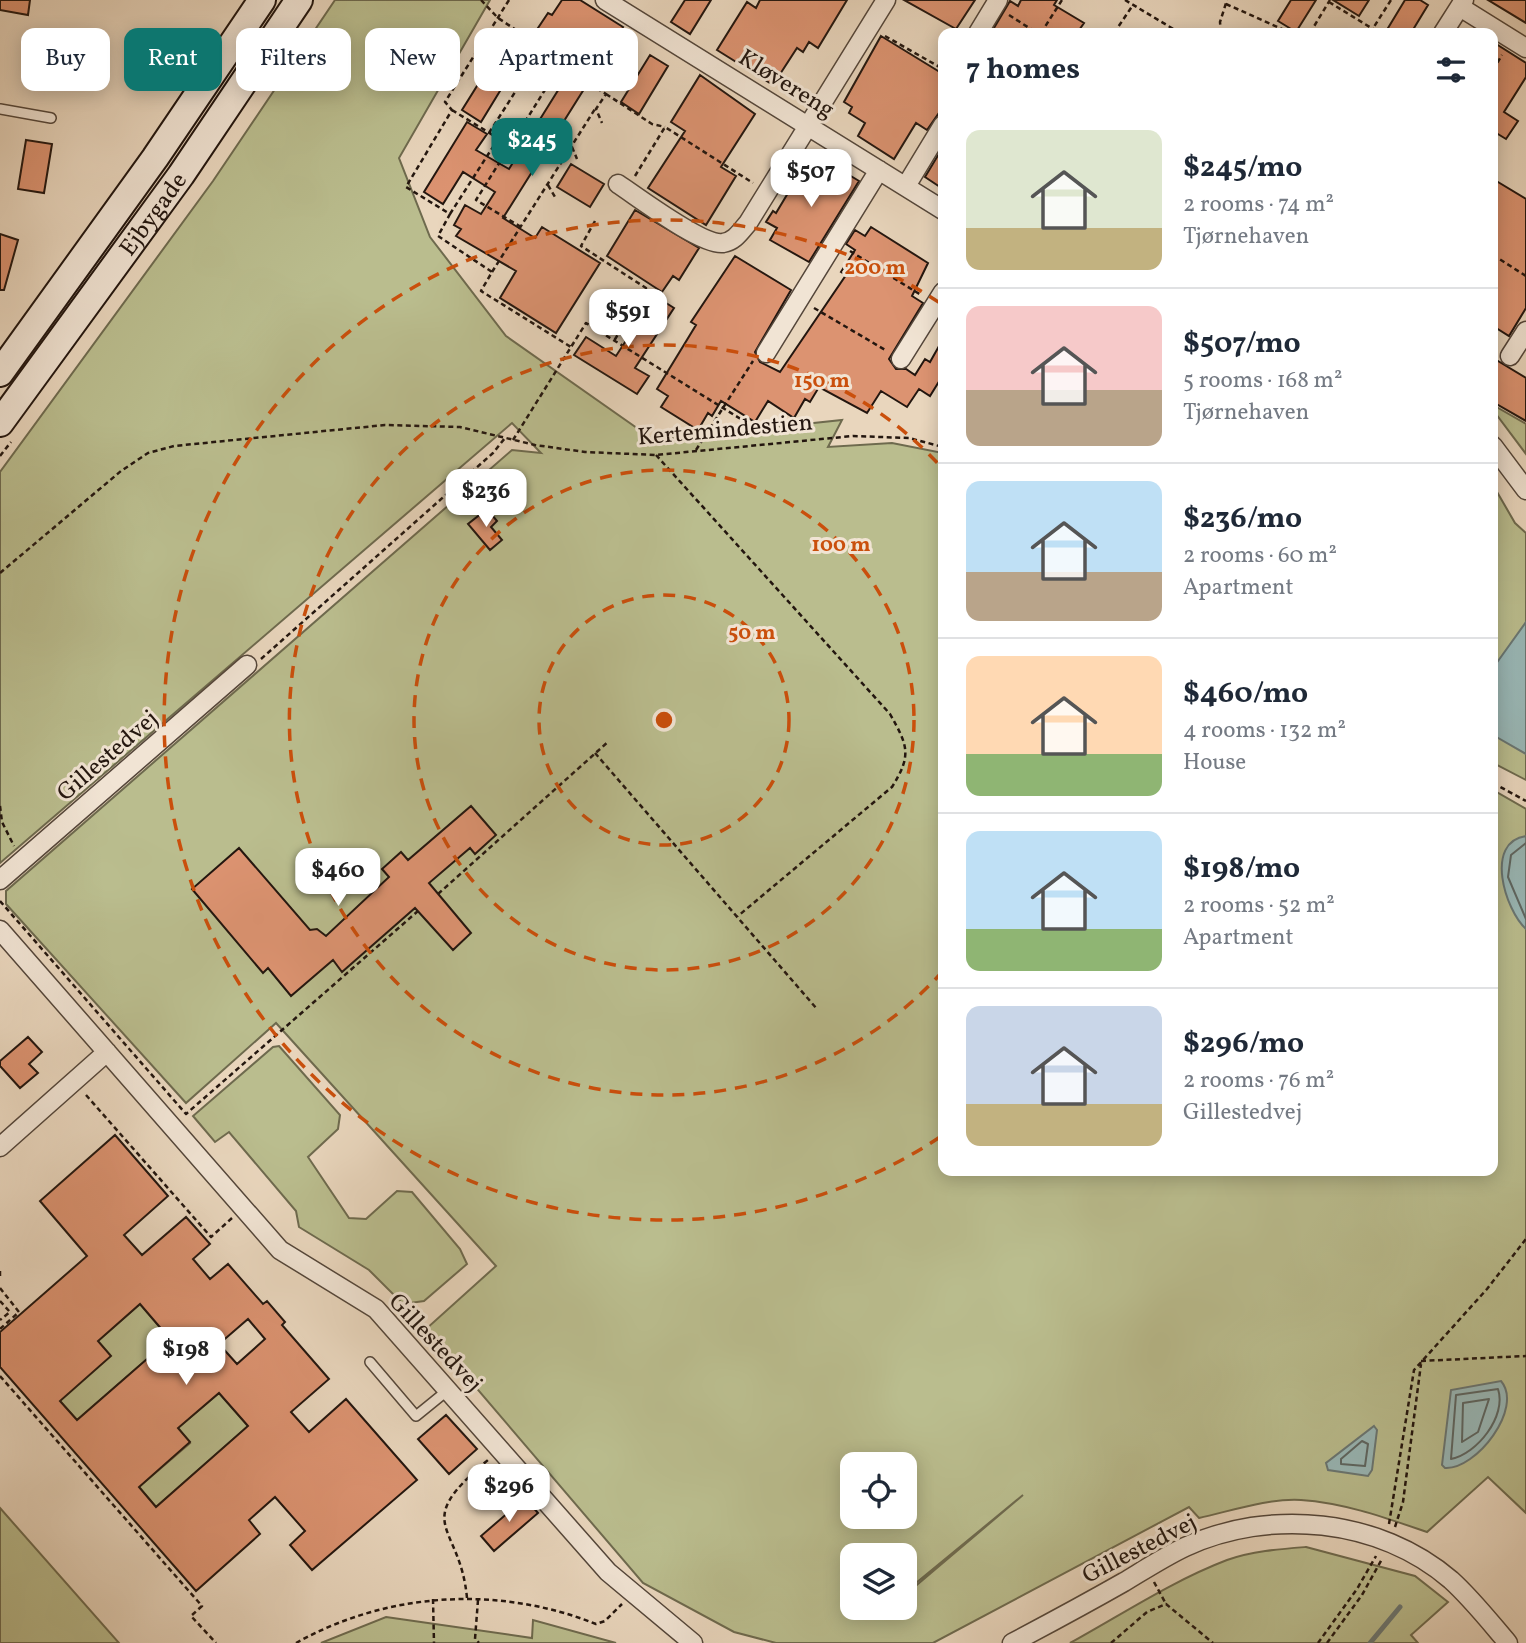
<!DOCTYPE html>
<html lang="en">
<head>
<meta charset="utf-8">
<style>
  body { margin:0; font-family:Vollkorn,serif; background:#f6f6f7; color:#1f2937; height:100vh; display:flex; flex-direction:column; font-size:26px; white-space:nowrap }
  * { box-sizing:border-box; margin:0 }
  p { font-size:23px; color:#747a83 }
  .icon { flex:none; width:38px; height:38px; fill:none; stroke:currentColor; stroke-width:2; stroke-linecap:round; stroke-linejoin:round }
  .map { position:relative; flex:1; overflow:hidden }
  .side { position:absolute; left:938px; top:28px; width:560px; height:1148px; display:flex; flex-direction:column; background:#fff; border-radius:14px; box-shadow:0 4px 18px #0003 }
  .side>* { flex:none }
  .guide { position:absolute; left:21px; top:28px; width:665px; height:63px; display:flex; gap:14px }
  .controls { position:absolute; left:840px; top:1452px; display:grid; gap:14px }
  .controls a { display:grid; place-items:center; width:77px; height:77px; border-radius:14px; background:#fff; box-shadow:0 4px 18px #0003; font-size:35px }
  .price { position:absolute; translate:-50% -60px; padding:0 16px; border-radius:14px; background:#fff; color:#222; font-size:23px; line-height:46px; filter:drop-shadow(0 2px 4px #0008) }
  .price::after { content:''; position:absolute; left:50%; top:42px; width:21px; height:16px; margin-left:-10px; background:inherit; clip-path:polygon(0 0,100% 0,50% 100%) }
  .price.on { background:#0f766e; color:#fff }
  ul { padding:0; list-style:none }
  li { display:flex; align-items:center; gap:21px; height:175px; padding:0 28px }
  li+li { border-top:2px solid #e0e1e3 }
  li span { display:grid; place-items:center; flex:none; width:196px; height:140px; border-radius:14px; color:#555 }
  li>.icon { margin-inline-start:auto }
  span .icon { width:84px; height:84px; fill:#fffc; stroke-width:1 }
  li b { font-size:30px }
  h2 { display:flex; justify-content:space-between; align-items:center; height:84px; padding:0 28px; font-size:30px }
  .pill { padding:0 24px; border-radius:14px; background:#fff; box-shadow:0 4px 18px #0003; font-size:24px; line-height:63px }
  .pill.on { background:#0f766e; color:#fff }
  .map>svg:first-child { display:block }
  .green { fill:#babd8e; stroke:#6e6a4e; stroke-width:2; fill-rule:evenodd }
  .water { fill:#99b8b7; stroke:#6a7774; stroke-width:2 }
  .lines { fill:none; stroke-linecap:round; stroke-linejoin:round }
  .shore { stroke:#5e6763; stroke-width:2 }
  .stream { stroke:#6a7774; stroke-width:5 }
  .building { fill:#dc9371; stroke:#23160f; stroke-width:2; fill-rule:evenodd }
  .lane-casing { stroke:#54463a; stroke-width:12 }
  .street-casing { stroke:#54463a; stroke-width:21 }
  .secondary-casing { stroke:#23160f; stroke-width:30 }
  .path { stroke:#23160f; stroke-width:2.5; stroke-dasharray:5 3.5; stroke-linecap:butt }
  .lane { stroke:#f1e4d4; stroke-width:9 }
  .street { stroke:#f1e4d4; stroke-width:18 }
  .secondary { stroke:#f1e4d4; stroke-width:26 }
  .ring { fill:none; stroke:#ca4f0c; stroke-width:3.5; stroke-dasharray:12 9 }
  .labels { text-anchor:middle; stroke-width:6; stroke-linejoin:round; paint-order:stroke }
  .street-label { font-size:24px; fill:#23160f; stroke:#f1e4d4 }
  .centre { fill:#ca4f0c; stroke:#f1e4d4; stroke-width:3.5 }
  .ring-label { font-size:21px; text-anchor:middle; font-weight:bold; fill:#ca4f0c; stroke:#f1e4d4; stroke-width:6; stroke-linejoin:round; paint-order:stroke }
</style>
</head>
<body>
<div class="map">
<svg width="1526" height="1643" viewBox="0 0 1526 1643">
  <rect width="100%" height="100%" fill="#e9d6bd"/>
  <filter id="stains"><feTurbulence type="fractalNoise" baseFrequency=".00286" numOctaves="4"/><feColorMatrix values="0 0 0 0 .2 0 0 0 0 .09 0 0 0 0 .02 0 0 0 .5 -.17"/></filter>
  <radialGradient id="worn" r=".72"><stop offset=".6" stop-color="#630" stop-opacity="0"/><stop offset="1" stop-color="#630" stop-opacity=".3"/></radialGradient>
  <!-- green -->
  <path class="green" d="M 335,0 L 490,0 L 399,158 L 430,237 L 506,336 L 654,440 L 842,420 L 828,447 L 892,443 L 943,453 L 943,1171 L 1493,1171 L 1493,790 L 1526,809 L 1526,1513 L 1488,1477 L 1427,1532 C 1386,1518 1345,1503 1301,1500 C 1268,1498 1231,1511 1199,1518 L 1189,1507 L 933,1643 L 776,1643 L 734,1632 L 643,1583 L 426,1329 L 496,1266 L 276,1023 L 186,1103 L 6,904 L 6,891 L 512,450 L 541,453 L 512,423 L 0,863 L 0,472 L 213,181 ZM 852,1465 L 905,1465 L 905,1517 L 852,1517 ZM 1023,1495 L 905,1595 L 905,1608 L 888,1608 L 878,1617 L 885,1608 L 852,1608 L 852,1556 L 905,1556 L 905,1592 Z
    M 1493,405 L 1526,424 L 1526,454 L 1493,410 Z
    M 1493,485 L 1515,523 L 1526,533 L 1526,780 L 1493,763 Z
    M 279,1046 L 340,1115 L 338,1129 L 308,1157 L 349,1218 L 366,1219 L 397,1191 L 412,1192 L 460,1249 L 467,1264 L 424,1301 L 403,1304 L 369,1270 L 299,1227 L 296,1211 L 229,1132 L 215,1142 L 193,1116 L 273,1047 Z
    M 140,1304 L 170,1339 L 77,1420 L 60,1401 L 98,1341 Z
    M 219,1393 L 248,1426 L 156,1507 L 139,1487 L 190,1443 L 178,1428 Z
    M 0,1508 L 119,1643 L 0,1643 Z
    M 1306,1547 L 1415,1576 L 1448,1602 L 1411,1635 L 1418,1643 L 1070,1643 C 1121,1615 1172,1581 1227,1560 C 1252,1551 1280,1549 1306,1547 Z
    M 386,1617 L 532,1638 L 533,1620 L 616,1643 L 321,1643 Z"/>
  <!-- water -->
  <path class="water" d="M 1526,622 L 1526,754 L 1493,735 L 1493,668 Z
    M 1526,836 L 1526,929 C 1505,910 1484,842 1526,836 Z
    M 1501,1381 C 1524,1408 1476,1470 1445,1468 L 1442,1465 L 1451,1390 Z
    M 1374,1426 L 1377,1430 L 1372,1470 L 1368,1476 L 1328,1470 L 1326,1463 Z"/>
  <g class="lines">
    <!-- shore -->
    <path class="shore" d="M 1526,843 L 1511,855 L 1508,877 L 1526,919
      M 1498,1389 C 1507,1416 1477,1454 1451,1459 L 1456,1395 Z
      M 1489,1399 L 1478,1432 L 1462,1442 L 1463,1403 Z
      M 1362,1441 L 1368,1444 L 1365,1466 L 1341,1464 L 1341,1459 Z"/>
    <!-- stream -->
    <path class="stream" d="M 1370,1643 L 1400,1607"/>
  </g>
  <!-- building -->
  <path class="building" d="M 0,0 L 30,0 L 28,15 L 0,10 Z
    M 562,0 L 580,0 L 623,27 L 503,218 L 535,238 L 542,227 L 600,263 L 556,333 L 500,298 L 516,271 L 456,236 L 461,229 L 454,225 L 465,205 L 481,214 L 495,192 L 463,172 L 443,204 L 424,192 L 467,122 L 487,134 L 476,150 L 509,169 L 575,63 L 532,37 L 548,13 L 552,15 Z
    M 685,0 L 711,0 L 690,34 L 671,22 Z
    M 760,0 L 847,0 L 818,48 L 809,42 L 803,52 L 797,48 L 773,85 L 717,50 L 747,2 L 756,8 Z
    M 904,0 L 975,0 L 956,29 Z
    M 1021,0 L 1057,0 L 1054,5 L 1084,23 L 1077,33 L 991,33 L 1010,1 L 1018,6 Z
    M 1291,0 L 1316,0 L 1296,32 L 1278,21 Z
    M 1333,0 L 1369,0 L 1359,16 Z
    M 1405,0 L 1420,0 L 1428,5 L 1411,33 L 1385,33 Z
    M 1488,0 L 1526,0 L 1526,23 Z
    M 512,30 L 530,42 L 481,122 L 462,110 Z
    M 881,36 L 943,74 L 943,107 L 927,130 L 916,123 L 894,159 L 858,136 L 865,123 L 849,113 L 852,107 L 844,102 Z
    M 1493,42 L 1526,63 L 1526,77 L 1504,112 L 1518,121 L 1506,139 L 1493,131 Z
    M 650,55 L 668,66 L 639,114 L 621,102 Z
    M 700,75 L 755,114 L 721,167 L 736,176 L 706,225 L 648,188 L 685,131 L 671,122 Z
    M 26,140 L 52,144 L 44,193 L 18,189 Z
    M 943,147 L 943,189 L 925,177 Z
    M 823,159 L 859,181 L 809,262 L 770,240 L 777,228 L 766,222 L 773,211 L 776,213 L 803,168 L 807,170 L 810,164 L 817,168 Z
    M 571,164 L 604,184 L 590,207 L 557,187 Z
    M 1493,179 L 1526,199 L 1526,308 L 1509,336 L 1493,326 Z
    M 635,210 L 699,248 L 679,280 L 673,276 L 662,292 L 607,256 Z
    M 871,227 L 928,263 L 912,296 L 923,303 L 889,359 L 896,369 L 906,369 L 915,375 L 925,359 L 930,362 L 943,339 L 943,375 L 930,396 L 919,389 L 907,407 L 881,391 L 867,413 L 819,387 L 810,402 L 805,399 L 794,418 L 768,401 L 755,422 L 721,401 L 712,416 L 708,413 L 698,430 L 661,407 L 668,396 L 657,389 L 696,325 L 691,322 L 735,256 L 791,290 L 755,352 L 760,362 L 780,372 L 846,275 L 841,272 L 855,250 L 846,244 L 855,230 L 865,236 Z
    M 0,234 L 18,240 L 4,290 L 0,290 Z
    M 655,296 L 674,308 L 635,368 L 649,376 L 637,394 L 574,355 L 586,337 L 616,356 Z
    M 1493,358 L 1526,378 L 1526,421 L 1493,402 Z
    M 487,509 L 497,521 L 491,527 L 502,540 L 490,550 L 468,524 Z
    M 471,806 L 496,835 L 475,854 L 470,848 L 429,883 L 471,933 L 453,950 L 415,908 L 342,972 L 333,960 L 291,996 L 268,968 L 263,973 L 192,889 L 239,848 L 310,930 L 317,929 L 326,936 L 389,877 L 382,869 L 401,852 L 408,860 Z
    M 28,1037 L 42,1052 L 29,1064 L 38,1073 L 20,1088 L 0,1066 L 0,1061 Z
    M 115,1135 L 168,1196 L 124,1235 L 142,1255 L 186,1217 L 210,1244 L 193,1259 L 210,1279 L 228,1264 L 263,1304 L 267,1301 L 285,1322 L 282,1325 L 329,1379 L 291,1412 L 309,1432 L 346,1399 L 417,1480 L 312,1570 L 290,1545 L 305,1531 L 275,1497 L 249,1520 L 260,1534 L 196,1591 L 0,1367 L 0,1332 L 87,1256 L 40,1201 ZM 140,1304 L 170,1339 L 77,1420 L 60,1401 L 111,1356 L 98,1341 ZM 248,1319 L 265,1339 L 237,1364 L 219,1344 ZM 219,1393 L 248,1426 L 156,1507 L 139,1487 L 190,1442 L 178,1428 Z
    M 446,1415 L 477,1449 L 449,1474 L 418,1439 Z
    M 525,1498 L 538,1513 L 494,1551 L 481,1536 Z"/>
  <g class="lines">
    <defs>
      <path id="lane" d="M 0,109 L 51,118
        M 370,1362 L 416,1416 L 448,1390"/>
      <path id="street" d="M 605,0 L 943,210
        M 1460,7 L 1526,48
        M 978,33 L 998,0
        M 1443,33 L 1464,0
        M 618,184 C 638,197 702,246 723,243 C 735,241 740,232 748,223 L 886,0
        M 906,186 L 943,125
        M 766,353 L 879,170
        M 1510,356 L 1526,331
        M 901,359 L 943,292
        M 1493,446 L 1526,490
        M 0,880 L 247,665
        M 0,930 L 280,1250 L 376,1309 L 608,1572 L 693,1643
        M 0,1147 L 107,1052
        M 1012,1643 C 1050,1623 1087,1603 1124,1582 C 1144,1570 1164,1557 1185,1547 C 1269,1508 1379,1518 1451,1580 C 1472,1599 1490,1622 1508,1643"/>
      <g id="secondary">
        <path d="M 0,373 L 155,158 L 262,0"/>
        <path id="s1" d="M 0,423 L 181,175 L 299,0"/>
      </g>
    </defs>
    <!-- lane casing -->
    <use href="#lane" class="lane-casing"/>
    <!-- street casing -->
    <use href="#street" class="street-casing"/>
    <!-- secondary casing -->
    <use href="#secondary" class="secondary-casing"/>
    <!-- path -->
    <path class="path" d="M 481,0 L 498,18 L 542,47 L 540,53
      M 509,0 L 445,102 L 452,110 L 406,187 L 450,214 L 438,236 L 492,272 L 481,291 L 571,347
      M 1125,0 L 1180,33
      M 1329,2 L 1373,29
      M 1226,4 L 1291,33
      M 1009,15 L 1037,33
      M 1041,33 L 1062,0
      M 1114,33 L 1133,5
      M 1221,33 L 1220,22 L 1227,0
      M 1310,33 L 1330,0
      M 1370,33 L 1391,0
      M 885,36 L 943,69
      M 1493,70 L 1502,55
      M 606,94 L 652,124 L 665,127
      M 452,110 L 509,145
      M 489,133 L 540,53 L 606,94 L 596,109 L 602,123
      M 572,147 L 577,159
      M 635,176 L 665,127 L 753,183
      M 548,185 L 555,197
      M 450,214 L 498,139
      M 595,221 L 581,246 L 646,288 L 614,341
      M 521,227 L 476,200 L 580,34
      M 850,251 L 921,295
      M 1493,255 L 1526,276
      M 492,272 L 595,109
      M 814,308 L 887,351
      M 513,440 L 586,323 L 752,426
      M 696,450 L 753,361
      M 656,455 L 890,714 C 908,746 912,755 892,787 L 738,916
      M 0,456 L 11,442
      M 0,573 L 121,471 L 148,453 L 174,446 L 385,425 L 460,427 L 535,445 L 585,452 L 656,455 L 853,436 L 909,438 L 943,447
      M 261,659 L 493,453 L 505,438
      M 595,753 L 817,1009
      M 1493,783 L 1526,801
      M 0,806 L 2,822 L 14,846
      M 438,894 L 609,741
      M 0,901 L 186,1114 L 418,911
      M 86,1095 L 211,1237 L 232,1218
      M 0,1276 L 0,1269
      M 0,1288 L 19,1312 L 0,1329
      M 0,1301 L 10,1312 L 0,1320
      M 1421,1361 L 1526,1356
      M 0,1376 L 202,1606 L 191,1616 L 216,1643
      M 1389,1524 L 1414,1370 L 1487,1289 L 1526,1239
      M 1395,1527 L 1403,1502 L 1421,1364
      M 1154,1582 L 1166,1604
      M 467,1598 C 460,1522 409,1526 488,1460
      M 433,1599 L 434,1643
      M 478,1600 L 475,1639 L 479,1643
      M 296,1643 C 387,1592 498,1585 596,1624 L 605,1621 L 622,1604
      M 1111,1643 L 1147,1612 L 1166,1604 L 1213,1643
      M 1318,1643 L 1357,1589 L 1376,1556
      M 1327,1643 L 1362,1595 L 1382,1559"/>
    <!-- lane -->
    <use href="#lane" class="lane"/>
    <!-- street -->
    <use href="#street" class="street"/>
    <!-- secondary -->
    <use href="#secondary" class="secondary"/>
  </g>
  <!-- distance rings -->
  <g class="ring">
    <circle cx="664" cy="720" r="125"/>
    <circle cx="664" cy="720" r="250"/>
    <path d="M943 971A375 375 0 1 1 943 469"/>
    <path d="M940 1137A500 500 0 1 1 940 303"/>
  </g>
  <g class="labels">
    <!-- street labels -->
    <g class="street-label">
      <text transform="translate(787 83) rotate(32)" y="8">Kløvereng</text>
      <text dy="8" stroke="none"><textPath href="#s1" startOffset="259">Ejbygade</textPath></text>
      <text transform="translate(725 429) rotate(-5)" y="8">Kertemindestien</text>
      <text transform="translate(107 755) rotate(-41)" y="8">Gillestedvej</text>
      <text transform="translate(436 1342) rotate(47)" y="8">Gillestedvej</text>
      <text transform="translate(1139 1548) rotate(-27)" y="8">Gillestedvej</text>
    </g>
  </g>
  <circle cx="664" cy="720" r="10" class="centre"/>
  <g class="ring-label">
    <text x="875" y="274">200 m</text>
    <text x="822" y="387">150 m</text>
    <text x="841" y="551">100 m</text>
    <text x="752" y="639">50 m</text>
  </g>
  <rect width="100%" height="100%" filter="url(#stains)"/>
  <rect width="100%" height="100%" fill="url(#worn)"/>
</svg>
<div class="controls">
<a><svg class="icon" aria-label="locate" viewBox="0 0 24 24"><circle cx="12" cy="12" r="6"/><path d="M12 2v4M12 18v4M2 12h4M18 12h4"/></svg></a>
<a><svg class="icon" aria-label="layers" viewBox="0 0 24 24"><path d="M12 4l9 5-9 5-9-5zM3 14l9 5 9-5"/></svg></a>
</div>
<b class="price on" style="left:532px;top:178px">$245</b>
<b class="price" style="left:811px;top:209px">$507</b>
<b class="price" style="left:628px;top:349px">$591</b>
<b class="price" style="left:486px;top:529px">$236</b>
<b class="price" style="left:338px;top:908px">$460</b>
<b class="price" style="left:186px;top:1387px">$198</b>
<b class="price" style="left:509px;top:1524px">$296</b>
<div class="guide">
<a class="pill">Buy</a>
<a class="pill on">Rent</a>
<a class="pill">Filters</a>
<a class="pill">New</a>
<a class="pill">Apartment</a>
</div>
<section class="side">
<h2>7 homes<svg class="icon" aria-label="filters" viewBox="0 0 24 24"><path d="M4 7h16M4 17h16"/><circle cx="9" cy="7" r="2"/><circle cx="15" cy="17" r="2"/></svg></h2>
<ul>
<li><span style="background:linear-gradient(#dfe7d0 70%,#c2b280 0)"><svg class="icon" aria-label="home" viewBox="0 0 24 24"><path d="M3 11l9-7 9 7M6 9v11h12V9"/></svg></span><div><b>$245/mo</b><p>2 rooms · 74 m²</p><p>Tjørnehaven</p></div></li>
<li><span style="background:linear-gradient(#f6c9c9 60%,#b9a48a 0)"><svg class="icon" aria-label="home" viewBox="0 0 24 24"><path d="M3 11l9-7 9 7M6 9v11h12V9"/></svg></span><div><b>$507/mo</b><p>5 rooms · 168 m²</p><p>Tjørnehaven</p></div></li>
<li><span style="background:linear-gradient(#bfe0f5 65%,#b9a48a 0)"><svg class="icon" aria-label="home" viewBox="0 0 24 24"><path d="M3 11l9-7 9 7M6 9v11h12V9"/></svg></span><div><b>$236/mo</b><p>2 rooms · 60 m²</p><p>Apartment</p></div></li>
<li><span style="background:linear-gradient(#ffd9b3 70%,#8fb573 0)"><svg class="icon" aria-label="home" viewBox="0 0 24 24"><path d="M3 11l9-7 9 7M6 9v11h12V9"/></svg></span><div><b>$460/mo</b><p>4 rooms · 132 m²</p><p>House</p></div></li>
<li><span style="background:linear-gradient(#bfe0f5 70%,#8fb573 0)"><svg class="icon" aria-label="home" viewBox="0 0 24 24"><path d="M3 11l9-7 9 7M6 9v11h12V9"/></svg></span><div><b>$198/mo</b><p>2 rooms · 52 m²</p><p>Apartment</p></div></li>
<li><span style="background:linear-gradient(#c9d6e8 70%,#c2b280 0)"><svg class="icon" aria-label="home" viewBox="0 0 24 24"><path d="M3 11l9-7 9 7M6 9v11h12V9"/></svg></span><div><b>$296/mo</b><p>2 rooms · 76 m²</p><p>Gillestedvej</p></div></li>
</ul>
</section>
</div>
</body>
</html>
